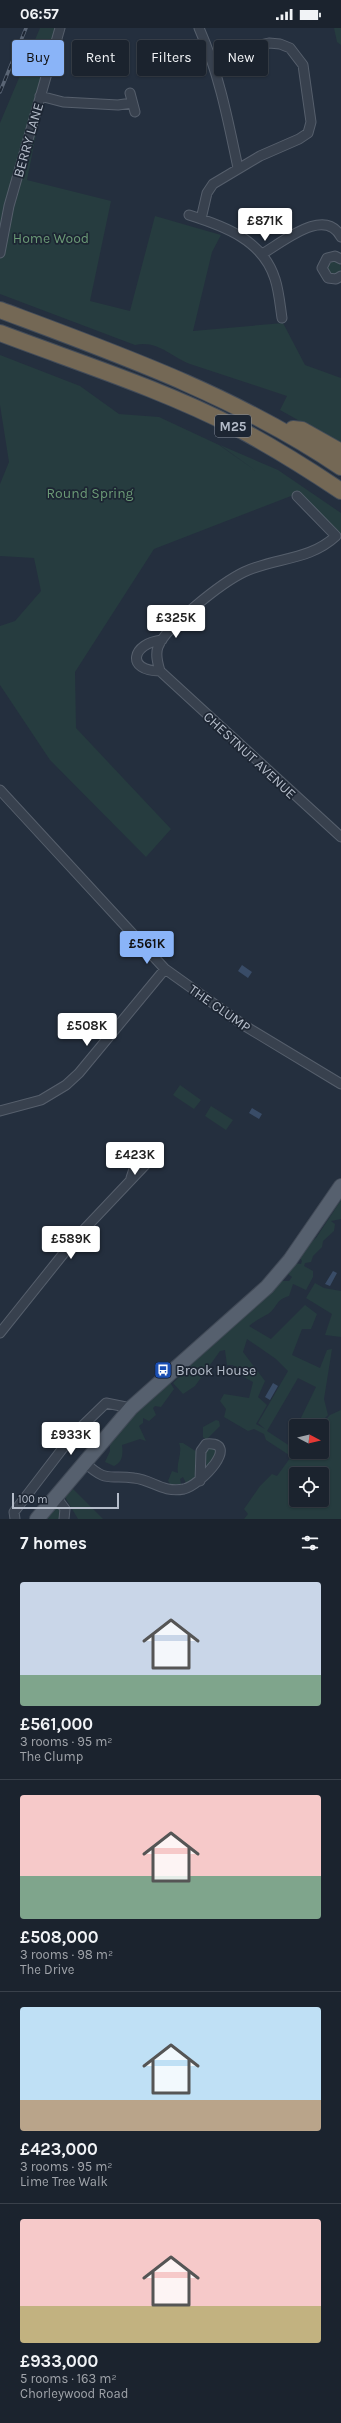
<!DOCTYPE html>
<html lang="en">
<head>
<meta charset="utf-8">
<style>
  body { margin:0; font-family:Karla,sans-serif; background:#242b36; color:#f1f3f6; height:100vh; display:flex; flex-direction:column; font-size:15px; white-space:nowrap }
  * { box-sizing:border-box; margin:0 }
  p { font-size:13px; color:#a0a4aa }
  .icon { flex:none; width:22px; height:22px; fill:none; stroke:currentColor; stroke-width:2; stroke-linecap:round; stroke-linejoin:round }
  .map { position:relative; height:1491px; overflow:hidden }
  .panel { display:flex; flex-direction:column; background:#1b232e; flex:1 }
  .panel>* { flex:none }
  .guide { position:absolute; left:12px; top:12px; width:317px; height:36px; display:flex; gap:8px }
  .needle { width:26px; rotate:97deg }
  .buttons { position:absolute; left:289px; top:1391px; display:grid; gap:8px }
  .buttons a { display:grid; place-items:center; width:40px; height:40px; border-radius:4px; background:#1b232e; box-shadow:0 1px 3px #0004,0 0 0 1px #39404a; font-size:20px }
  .scale { position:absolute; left:12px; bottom:10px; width:107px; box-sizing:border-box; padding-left:4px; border:2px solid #b4bcc9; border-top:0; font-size:11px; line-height:14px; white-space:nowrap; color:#b4bcc9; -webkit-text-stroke:3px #1d2633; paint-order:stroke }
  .price { position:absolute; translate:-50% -34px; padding:0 9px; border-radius:4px; background:#fff; color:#222; font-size:13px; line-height:26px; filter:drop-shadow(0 1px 2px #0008) }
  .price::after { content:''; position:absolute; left:50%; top:24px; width:12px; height:9px; margin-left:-6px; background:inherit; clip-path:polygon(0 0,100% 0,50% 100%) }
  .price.active { background:#8ab4f8; color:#111 }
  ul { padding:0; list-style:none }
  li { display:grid; align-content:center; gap:8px; height:212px; padding:0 20px }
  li+li { border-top:1px solid #39404a }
  li span { display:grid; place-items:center; height:124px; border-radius:4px; color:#555 }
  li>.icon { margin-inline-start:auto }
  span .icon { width:72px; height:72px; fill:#fffc; stroke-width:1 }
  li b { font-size:17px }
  h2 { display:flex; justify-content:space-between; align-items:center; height:48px; padding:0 20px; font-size:17px }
  .pill { padding:0 14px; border-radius:4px; background:#1b232e; box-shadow:0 1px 3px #0004,0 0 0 1px #39404a; font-size:14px; line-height:36px }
  .pill.active { background:#8ab4f8; color:#111 }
  .status { display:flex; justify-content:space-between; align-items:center; height:28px; padding:0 20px; background:#1b232e; direction:ltr }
  .status svg { height:11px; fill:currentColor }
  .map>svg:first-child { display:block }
  .green { fill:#263c3f; fill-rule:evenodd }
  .water { fill:#394c67 }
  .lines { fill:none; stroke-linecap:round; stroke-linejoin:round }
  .minor-casing { stroke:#565f6c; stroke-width:11 }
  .primary-casing { stroke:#414a57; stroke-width:16 }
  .motorway-casing { stroke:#434c59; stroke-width:18 }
  .minor { stroke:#38414e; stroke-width:9 }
  .primary { stroke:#56606e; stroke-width:14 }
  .motorway { stroke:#746855; stroke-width:16 }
  .rail-casing { stroke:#5a6575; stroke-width:3.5 }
  .rail { stroke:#1d2633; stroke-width:2; stroke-dasharray:6; stroke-linecap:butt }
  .labels { text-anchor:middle; stroke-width:3.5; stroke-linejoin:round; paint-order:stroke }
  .shield { fill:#1d2633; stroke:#878f9c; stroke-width:1 }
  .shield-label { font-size:13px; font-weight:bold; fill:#b4bcc9 }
  .street-label { font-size:14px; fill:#b4bcc9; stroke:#1d2633 }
  .park-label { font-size:14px; fill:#6b9a76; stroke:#1d2633 }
  .poi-label { font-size:14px; fill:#b4bcc9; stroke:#1d2633; text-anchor:start }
</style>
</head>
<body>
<div class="status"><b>06:57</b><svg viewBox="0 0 49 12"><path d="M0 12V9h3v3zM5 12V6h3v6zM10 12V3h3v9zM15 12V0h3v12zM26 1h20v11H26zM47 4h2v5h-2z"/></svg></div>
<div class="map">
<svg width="341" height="1491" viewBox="0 0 341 1491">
  <rect width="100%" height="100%" fill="#242f3e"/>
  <!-- green -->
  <path class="green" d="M 40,0 L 57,0 L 27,152 L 111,173 L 90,273 L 130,283 L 155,188 L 221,207 L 212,224 L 193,303 L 283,295 L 305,337 L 341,350 L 341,416 L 280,382 L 287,368 L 190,336 C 171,329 158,312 135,317 L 0,266 L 0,95 Z
    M 334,0 L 341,0 L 341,17 L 337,14 Z
    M327 240a7 7 0 1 1 14 0a7 7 0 1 1-14 0Z
    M 0,327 L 80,358 L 119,386 L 159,389 L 219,417 L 256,443 L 220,417 L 278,442 L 341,485 L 341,509 L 298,467 L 291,468 L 154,521 L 75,644 L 76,700 L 171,801 L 146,829 L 50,732 L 0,657 L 0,598 L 15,593 L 41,563 L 34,530 L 0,528 L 0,456 L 9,434 L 0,377 Z
    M 180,1057 L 201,1072 L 194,1081 L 173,1067 Z
    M 211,1078 L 233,1092 L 226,1102 L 205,1088 Z
    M 341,1172 L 341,1191 L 331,1193 L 335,1196 L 334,1203 L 323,1213 L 322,1219 L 313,1228 L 311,1234 L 305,1235 L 304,1238 L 313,1243 L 313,1249 L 306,1262 L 293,1256 L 289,1268 C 275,1272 278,1279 268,1286 C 261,1290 255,1293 249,1298 L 271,1311 L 305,1277 L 317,1286 L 311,1301 L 302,1301 L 292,1327 L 320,1340 L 327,1322 L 332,1321 L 324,1371 L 328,1387 L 317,1398 L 297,1398 L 316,1359 L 298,1350 L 267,1403 L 293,1420 L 289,1427 L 266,1412 L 264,1406 L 254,1401 L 248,1403 L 224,1389 L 226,1381 L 220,1373 L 224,1366 L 249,1370 L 253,1354 L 240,1347 L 233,1337 L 227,1337 L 225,1322 L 220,1323 L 195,1358 L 183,1366 L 173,1355 L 277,1253 L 289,1253 L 292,1249 L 284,1243 L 291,1235 L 301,1236 L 302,1233 L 297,1226 L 316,1210 ZM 247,1311 L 276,1331 L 288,1343 L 258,1395 L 265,1401 L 256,1396 L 267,1377 L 258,1369 L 265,1353 L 243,1324 Z
    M 315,1255 L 324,1260 L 341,1263 L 341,1309 L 325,1307 L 332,1286 L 306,1270 Z
    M 168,1351 L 174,1361 L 161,1379 L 155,1378 L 153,1380 L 156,1387 L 149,1393 L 143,1390 L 143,1395 L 139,1398 L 146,1413 L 140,1411 L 122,1417 C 123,1426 123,1434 114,1438 L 105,1434 L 110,1423 L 110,1412 Z
    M 341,1382 L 341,1491 L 244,1491 L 248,1486 L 244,1481 L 260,1458 L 272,1446 L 277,1448 L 296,1422 L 322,1424 L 322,1398 L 319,1398 L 330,1387 ZM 296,1446 L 322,1446 L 322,1472 L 296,1472 Z
    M 216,1392 L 219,1393 L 220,1398 L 206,1412 L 203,1409 L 203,1399 Z
    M 179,1415 L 183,1415 L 197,1424 L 195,1450 L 187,1457 L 183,1449 L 180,1451 L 181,1456 L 171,1457 L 168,1453 L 172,1443 L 178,1445 C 176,1434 183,1425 179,1415 Z
    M 206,1420 L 215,1421 L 217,1424 L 209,1439 L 204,1435 Z
    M 73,1461 L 103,1491 L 78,1491 L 65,1469 Z
    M 58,1476 L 66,1491 L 44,1491 Z"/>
  <!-- water -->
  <path class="water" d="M 242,937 L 252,944 L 248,950 L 238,943 Z
    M 252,1080 L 262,1086 L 259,1091 L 249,1085 Z
    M 333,1243 L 337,1245 L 330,1258 L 325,1256 Z
    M 273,1355 L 278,1358 L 270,1372 L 265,1369 Z"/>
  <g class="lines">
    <defs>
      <path id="minor" d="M 199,0 C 219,45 228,92 238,140
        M 130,65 L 135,84
        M 40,68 L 63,74 L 118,77 L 132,75
        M 189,187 C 224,198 263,212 275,251 C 279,263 280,277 282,290
        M 201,191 L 207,165 L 213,156 L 260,128 L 299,111 L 308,105 L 311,94 L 303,37 L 290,20 L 280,16 L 269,15 L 211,28
        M 0,225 L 9,178 L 60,0
        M 262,226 C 283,214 325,178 341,209
        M 341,231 L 335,228 L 327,230 L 322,240 L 328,250 L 336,251 L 341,248
        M 297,468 L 336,508 C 309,533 276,529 244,544 C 223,554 166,598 158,619 C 155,627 158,636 160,643 L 341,809
        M 160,643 C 125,643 132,615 162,612
        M 0,762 L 165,941 L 245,998 L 341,1056
        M 0,1083 L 41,1072 L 66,1057 L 79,1045 L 165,941
        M 0,1305 L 76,1210 L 147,1135 L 148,1127 L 139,1122 L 133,1126 L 134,1141 L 131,1150
        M 84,1434 C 108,1456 108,1446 134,1450 C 153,1452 162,1465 184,1461 C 201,1457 242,1413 206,1416 L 201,1423 L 200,1453
        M 56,1469 L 65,1481 L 64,1491
        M 15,1491 L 14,1484 L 73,1407 L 106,1375 L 131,1380"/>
      <path id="primary" d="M 37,1491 L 131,1380 L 267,1259 L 290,1232 L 341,1158"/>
      <path id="motorway" d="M 0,282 C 118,326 236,368 341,439
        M 0,305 C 79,335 162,361 237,400 C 273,419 308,441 341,463
        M 293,401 L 302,402 L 341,424"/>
    </defs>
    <!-- minor casing -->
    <use href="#minor" class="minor-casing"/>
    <!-- primary casing -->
    <use href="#primary" class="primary-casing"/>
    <!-- motorway casing -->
    <use href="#motorway" class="motorway-casing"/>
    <!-- minor -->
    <use href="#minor" class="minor"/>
    <!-- primary -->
    <use href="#primary" class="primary"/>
    <!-- motorway -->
    <use href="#motorway" class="motorway"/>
    <defs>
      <path id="rail" d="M 0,64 L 26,0"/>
    </defs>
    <!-- rail casing -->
    <use href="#rail" class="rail-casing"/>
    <!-- rail -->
    <use href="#rail" class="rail"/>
  </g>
  <!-- icons -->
  <defs>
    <symbol id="bus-square" viewBox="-11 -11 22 22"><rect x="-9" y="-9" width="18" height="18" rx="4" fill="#1a4fb4" stroke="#1d2633"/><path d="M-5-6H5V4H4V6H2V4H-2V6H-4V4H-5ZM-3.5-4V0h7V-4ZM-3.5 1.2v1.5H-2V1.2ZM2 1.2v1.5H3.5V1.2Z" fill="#fff"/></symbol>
  </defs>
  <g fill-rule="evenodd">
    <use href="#bus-square" x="153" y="1332" width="20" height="20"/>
  </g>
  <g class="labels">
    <!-- shield labels -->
    <rect class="shield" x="215" y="387" width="36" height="22" rx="3"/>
    <g class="shield-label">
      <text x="233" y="403">M25</text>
    </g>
    <!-- street labels -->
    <g class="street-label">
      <text transform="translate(28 112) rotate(-74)" y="5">BERRY LANE</text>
      <text transform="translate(250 727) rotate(43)" y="5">CHESTNUT AVENUE</text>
      <text transform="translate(220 980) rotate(35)" y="5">THE CLUMP</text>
    </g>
    <!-- park labels -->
    <g class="park-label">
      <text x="51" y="215">Home Wood</text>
      <text x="90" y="470">Round Spring</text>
    </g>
    <!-- poi labels -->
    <g class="poi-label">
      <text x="176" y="1347">Brook House</text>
    </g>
  </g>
</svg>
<div class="buttons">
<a><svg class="needle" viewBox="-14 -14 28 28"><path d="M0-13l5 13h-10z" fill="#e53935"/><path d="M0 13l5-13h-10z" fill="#a0a4aa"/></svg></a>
<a><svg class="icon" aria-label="locate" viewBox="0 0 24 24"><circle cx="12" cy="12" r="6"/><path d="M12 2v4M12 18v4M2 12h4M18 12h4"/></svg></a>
</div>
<div class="scale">100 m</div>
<b class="price" style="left:265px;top:214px">£871K</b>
<b class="price" style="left:176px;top:611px">£325K</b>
<b class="price active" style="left:147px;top:937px">£561K</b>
<b class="price" style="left:87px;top:1019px">£508K</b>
<b class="price" style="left:135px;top:1148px">£423K</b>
<b class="price" style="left:71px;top:1232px">£589K</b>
<b class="price" style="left:71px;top:1428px">£933K</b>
<div class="guide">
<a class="pill active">Buy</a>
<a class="pill">Rent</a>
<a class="pill">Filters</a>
<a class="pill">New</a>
</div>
</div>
<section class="panel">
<h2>7 homes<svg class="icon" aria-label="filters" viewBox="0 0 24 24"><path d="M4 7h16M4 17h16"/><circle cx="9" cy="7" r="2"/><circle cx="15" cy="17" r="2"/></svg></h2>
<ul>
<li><span style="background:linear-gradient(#c9d6e8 75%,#7fa58c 0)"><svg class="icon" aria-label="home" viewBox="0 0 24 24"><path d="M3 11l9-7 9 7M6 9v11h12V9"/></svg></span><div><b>£561,000</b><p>3 rooms · 95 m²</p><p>The Clump</p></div></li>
<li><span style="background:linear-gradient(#f6c9c9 65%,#7fa58c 0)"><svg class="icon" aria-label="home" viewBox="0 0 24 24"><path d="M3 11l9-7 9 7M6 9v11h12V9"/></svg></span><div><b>£508,000</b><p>3 rooms · 98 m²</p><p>The Drive</p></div></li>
<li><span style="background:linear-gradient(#bfe0f5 75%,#b9a48a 0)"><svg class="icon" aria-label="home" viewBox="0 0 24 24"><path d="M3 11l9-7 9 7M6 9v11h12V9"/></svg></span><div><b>£423,000</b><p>3 rooms · 95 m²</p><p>Lime Tree Walk</p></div></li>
<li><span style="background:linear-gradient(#f6c9c9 70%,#c2b280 0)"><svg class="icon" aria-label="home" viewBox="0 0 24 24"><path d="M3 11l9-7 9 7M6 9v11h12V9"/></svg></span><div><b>£933,000</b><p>5 rooms · 163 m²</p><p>Chorleywood Road</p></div></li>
</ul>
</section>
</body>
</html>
